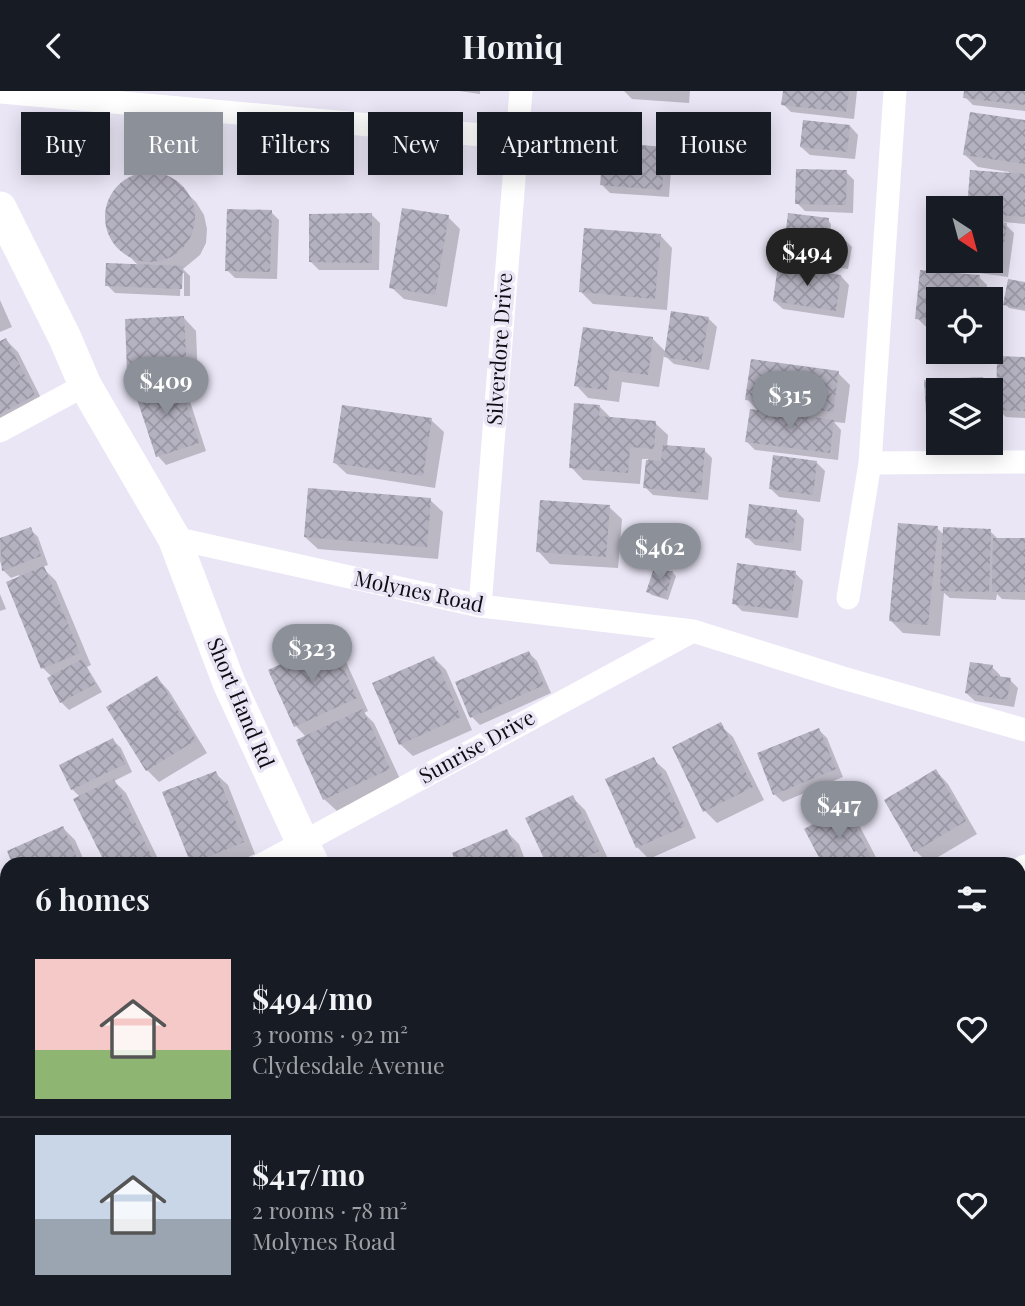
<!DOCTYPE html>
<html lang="en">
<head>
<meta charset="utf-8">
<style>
  body { margin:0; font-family:"Playfair Display",serif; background:#242831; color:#f1f3f6; height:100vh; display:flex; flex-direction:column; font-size:26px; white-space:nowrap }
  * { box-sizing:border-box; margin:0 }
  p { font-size:23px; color:#9ea1a6 }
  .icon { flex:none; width:38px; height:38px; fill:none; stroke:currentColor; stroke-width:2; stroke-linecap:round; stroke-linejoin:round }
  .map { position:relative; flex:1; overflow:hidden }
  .sheet { position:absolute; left:0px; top:766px; width:1026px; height:450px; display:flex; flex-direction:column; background:#171b24; border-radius:21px 21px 0 0; box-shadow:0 4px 18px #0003 }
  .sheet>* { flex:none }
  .hud { position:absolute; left:21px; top:21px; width:984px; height:63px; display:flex; gap:14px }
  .needle { width:46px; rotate:144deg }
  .fabs { position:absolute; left:926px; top:105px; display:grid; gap:14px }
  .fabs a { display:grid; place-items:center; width:77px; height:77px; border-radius:0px; background:#171b24; box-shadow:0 4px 18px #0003; font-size:35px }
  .price { position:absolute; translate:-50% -60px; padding:0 16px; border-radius:24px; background:#8c9099; color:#fff; font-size:23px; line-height:46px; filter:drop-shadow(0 2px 4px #0008) }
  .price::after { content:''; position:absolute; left:50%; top:42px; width:21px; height:16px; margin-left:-10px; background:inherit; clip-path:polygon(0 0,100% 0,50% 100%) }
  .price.selected { background:#222; color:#fff }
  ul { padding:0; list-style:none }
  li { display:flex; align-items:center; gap:21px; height:175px; padding:0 35px }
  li+li { border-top:2px solid #363941 }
  li span { display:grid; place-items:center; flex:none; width:196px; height:140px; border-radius:0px; color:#555 }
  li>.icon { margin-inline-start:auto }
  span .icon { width:84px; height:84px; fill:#fffc; stroke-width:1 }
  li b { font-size:30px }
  h2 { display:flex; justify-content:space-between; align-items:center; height:84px; padding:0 35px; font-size:30px }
  .chip { padding:0 24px; border-radius:0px; background:#171b24; box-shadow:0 4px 18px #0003; font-size:24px; line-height:63px }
  .chip.selected { background:#8c9099; color:#fff }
  header { display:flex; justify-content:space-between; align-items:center; height:91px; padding:0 35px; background:#171b24; font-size:32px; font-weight:700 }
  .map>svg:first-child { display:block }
  .shadow { fill:#0003 }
  .building { fill:url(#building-cross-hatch) }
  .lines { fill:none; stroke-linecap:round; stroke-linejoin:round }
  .street { stroke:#fff; stroke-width:23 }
  .secondary { stroke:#fff; stroke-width:33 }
  .labels { text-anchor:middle; stroke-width:7; stroke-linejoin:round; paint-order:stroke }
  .street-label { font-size:21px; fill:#0e0d12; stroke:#eae6f6 }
</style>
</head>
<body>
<header><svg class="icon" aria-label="back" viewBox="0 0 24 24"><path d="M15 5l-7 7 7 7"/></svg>Homiq<svg class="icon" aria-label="heart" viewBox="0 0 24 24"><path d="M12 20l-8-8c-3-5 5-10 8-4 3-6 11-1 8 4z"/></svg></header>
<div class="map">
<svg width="1025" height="1215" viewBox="0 0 1025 1215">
  <defs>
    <pattern id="building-cross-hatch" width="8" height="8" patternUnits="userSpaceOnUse" patternTransform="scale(1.75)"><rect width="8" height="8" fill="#b4b1c0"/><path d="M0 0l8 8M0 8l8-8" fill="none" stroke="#9a97a4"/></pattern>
  </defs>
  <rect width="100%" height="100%" fill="#eae6f6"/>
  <!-- shadow -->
  <path class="shadow" d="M 459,0 L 480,0 L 480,3 Z
    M 624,0 L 690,0 L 689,12 L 632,8 Z
    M 784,0 L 857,0 L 854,28 L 791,21 L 783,13 Z
    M 965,0 L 1025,0 L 1025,20 L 973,14 L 965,6 Z
    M 1025,31 L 1025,133 L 1003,131 L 1014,142 L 1008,186 L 965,180 L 957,172 L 957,170 L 990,170 L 990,117 L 969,117 L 972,81 L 1009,84 L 1009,81 L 978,76 L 965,64 Z
    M 850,35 L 858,44 L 855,68 L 810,64 L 801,56 Z
    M 664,57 L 672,65 L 669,106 L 610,102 L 602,94 Z
    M 846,81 L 854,89 L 853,122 L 805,120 L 797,112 Z
    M 143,83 L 158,83 L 172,88 L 196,111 L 204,124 L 207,138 L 206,152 L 200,164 L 183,178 L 190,185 L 190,205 L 184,205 L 184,182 L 181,182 L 180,205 L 115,202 L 107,194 L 139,175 L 115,151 L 109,139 L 107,125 L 110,111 L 118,98 L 129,88 Z
    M 271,121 L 279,129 L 277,188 L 235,187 L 227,179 Z
    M 372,124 L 380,132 L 379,179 L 319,179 L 311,171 Z
    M 448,126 L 460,138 L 447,216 L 404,208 L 391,196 Z
    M 828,129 L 831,133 L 830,146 L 844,148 L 852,156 L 848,178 L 793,169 L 784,161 Z
    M 660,144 L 672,157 L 667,219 L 593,213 L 581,201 Z
    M 921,181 L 979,186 L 987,194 L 986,208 L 938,208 L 938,237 L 925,235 L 917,227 Z
    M 841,185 L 849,194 L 844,227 L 783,218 L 774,210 Z
    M 1025,193 L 1025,220 L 1009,217 L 1005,213 Z
    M 0,209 L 12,236 L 0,241 Z
    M 184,227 L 196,240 L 198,291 L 181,292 L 185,295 L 206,360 L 166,374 L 158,365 L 136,300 L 155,293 L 141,294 L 129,281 Z
    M 709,228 L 717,236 L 709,279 L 674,273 L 664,264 L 659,296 L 622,291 L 619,311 L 588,307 L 576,294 L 652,247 L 666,261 Z
    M 6,249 L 18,261 L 46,317 L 0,339 L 0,252 Z
    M 1025,268 L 1025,327 L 1006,326 L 997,318 Z
    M 838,282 L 850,294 L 845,332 L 834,331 L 841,339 L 838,369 L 755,359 L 747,351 L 760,322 L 747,308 Z
    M 983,288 L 991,296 L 993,344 L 990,345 L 990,299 L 938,299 L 937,348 L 929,340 L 926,291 Z
    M 600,316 L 612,328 L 655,332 L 668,344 L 667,356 L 704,359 L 712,367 L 708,409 L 653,404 L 645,396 L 648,368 L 642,368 L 640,393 L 583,389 L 571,376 Z
    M 431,329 L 444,341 L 435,397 L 347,383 L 334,371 Z
    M 817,372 L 825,380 L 820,411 L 779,406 L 771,398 Z
    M 430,409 L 443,421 L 438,468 L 318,458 L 305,446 Z
    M 609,416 L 622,428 L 618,477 L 550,473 L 538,460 Z
    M 796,420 L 804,428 L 801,460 L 755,454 L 747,446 Z
    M 937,437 L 944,444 L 990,440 L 999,449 L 1025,449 L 1025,509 L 1002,508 L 997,503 L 996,509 L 950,507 L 944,502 L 940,545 L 903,542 L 891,530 Z
    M 30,438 L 38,446 L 48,474 L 42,476 L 56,490 L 91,574 L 87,576 L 102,601 L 69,619 L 61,611 L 52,586 L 43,577 L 19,484 L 11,487 L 3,479 L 0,470 L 0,449 Z
    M 672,481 L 676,485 L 668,509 L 652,504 L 648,501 Z
    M 795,482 L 803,490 L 798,527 L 742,520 L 734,512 Z
    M 0,503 L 6,518 L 0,520 Z
    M 330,552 L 343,564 L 368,620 L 364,622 L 374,632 L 401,690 L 337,720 L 324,708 L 306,646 L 296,635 L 270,580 Z
    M 529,562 L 537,570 L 551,602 L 480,634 L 472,626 Z
    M 434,567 L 446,579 L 472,639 L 413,665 L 400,653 Z
    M 992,576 L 1000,584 L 1000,587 L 1010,589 L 1018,597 L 1014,616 L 975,610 L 966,602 Z
    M 157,587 L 169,600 L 207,662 L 159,691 L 147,679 Z
    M 720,634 L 733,646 L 764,709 L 717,732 L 705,720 Z
    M 819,639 L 827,647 L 843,686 L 783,711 L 774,703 Z
    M 113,649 L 121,657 L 132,681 L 114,690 L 126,702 L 161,774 L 108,774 L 80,706 L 72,698 Z
    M 653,668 L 666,680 L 696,747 L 649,768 L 637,756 Z
    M 936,680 L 948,693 L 977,743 L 928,772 L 915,759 Z
    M 215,682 L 228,694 L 255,763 L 230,774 L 194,774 L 192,772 Z
    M 572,706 L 585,719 L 610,772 L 549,774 Z
    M 845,718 L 857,730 L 880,774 L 825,774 Z
    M 63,737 L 75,749 L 86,774 L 15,774 Z
    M 506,740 L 519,753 L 527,774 L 459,774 Z
    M 0,797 L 7,812 L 7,847 L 0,850 Z
    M 6,1005 L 7,1073 L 0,1077 L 0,1008 Z
    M 1025,1066 L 1025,1137 L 1018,1140 L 1018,1069 Z
    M 37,1209 L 108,1209 L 111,1215 L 40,1215 Z
    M 849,1209 L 891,1209 L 881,1215 L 853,1215 Z"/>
  <!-- building -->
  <path class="building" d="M 783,0 L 849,0 L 846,21 L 781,14 Z
    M 964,0 L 1025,0 L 1025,14 L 963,7 Z
    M 970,21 L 1025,29 L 1025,73 L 963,64 Z
    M 803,29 L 850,34 L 847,61 L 800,56 Z
    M 604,51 L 665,56 L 662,99 L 600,94 Z
    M 796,78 L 847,79 L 846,114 L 795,113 Z
    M 970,79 L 1025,83 L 1025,126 L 990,123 L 990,117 L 967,117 Z
    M105 126a45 45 0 1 1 90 0a45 45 0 1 1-90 0Z
    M 402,117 L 449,124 L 435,204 L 389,197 Z
    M 227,118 L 272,119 L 270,181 L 225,180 Z
    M 372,122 L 372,172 L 309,171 L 309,123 Z
    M 788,122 L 829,127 L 826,144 L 844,146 L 840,171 L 783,162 Z
    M 990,130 L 1007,132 L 1000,178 L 955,173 L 956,170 L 990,170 Z
    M 584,137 L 661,143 L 655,208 L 579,201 Z
    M 106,172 L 183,175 L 182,198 L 105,195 Z
    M 778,174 L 841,184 L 836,220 L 773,210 Z
    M 920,179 L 980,184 L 977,207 L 938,208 L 938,230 L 915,228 Z
    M 1008,188 L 1025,191 L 1025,218 L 1003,214 Z
    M 671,220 L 709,226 L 701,272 L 664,266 Z
    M 184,225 L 187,280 L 127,282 L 125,228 Z
    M 583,236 L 653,246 L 648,284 L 610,279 L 607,299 L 574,295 Z
    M 6,247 L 35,304 L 0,323 L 0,250 Z
    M 997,265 L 1025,266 L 1025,320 L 996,319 Z
    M 751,268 L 839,280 L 833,321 L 745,309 Z
    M 177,285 L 199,352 L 156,366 L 134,299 Z
    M 983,286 L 984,299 L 938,299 L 938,340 L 927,341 L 924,289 Z
    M 574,312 L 600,314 L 599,325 L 656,330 L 654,358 L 630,356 L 628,382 L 569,377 Z
    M 342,314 L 432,327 L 423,385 L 333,372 Z
    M 750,318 L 834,329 L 830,362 L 745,351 Z
    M 663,354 L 705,357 L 701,402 L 643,397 L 646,369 L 661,370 Z
    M 773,364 L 817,370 L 813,404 L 769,398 Z
    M 308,397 L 431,407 L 427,456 L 304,446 Z
    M 540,409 L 610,414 L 606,466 L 536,461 Z
    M 749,413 L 797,419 L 793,452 L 745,447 Z
    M 898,432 L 938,435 L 928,534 L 889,530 Z
    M 31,436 L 41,465 L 2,480 L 0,447 Z
    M 943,436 L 991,438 L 989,501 L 940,500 Z
    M 993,447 L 1025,447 L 1025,501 L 992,501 Z
    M 737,472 L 796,480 L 790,520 L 732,513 Z
    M 44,475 L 80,562 L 41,578 L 6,491 Z
    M 653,480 L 673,480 L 665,507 L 646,501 Z
    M 331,550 L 357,607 L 294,636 L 268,579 Z
    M 529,560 L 544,594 L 470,627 L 455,591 Z
    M 434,565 L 461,626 L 399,654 L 372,592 Z
    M 82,568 L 95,593 L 60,612 L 47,587 Z
    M 970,571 L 993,574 L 991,584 L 1011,587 L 1007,609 L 965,602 Z
    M 157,585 L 196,649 L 146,680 L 106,616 Z
    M 363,618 L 390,678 L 323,709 L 296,649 Z
    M 721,631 L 753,696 L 703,721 L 672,656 Z
    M 819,637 L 836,678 L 773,704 L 757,662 Z
    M 113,647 L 125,673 L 71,699 L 59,674 Z
    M 654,666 L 685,735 L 636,757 L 605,688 Z
    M 936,678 L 966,730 L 914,761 L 884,709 Z
    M 216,680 L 244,751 L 191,773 L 162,701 Z
    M 114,688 L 156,774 L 106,774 L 73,708 Z
    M 573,704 L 599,760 L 570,774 L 547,774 L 525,727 Z
    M 845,716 L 875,774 L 823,774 L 804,738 Z
    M 63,735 L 80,774 L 13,774 L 7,760 Z
    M 507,738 L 522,774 L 457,774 L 452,762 Z
    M 0,808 L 7,823 L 7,829 L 0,833 Z
    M 1025,865 L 1025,957 L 1021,959 L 1018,955 L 1018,868 Z
    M 6,1003 L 7,1061 L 0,1065 L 0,1006 Z
    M 1025,1064 L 1025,1119 L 1018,1122 L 1018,1067 Z
    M 35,1209 L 106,1209 L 94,1215 L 38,1215 Z
    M 367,1209 L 380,1209 L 384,1215 L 356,1215 Z
    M 408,1209 L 476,1209 L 479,1215 L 411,1215 Z
    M 720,1209 L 729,1209 L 732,1215 L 706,1215 Z
    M 760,1209 L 806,1209 L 809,1215 L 751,1215 Z"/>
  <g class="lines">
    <!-- street -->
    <path class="street" d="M 0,1 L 516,47
      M 0,340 L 85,294
      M 870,372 L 1025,371
      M 174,447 L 480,515 L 693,540 L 843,587 L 1025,639
      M 848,507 L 870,372 L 895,0
      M 480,515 L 521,0
      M 261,774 L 693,540
      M 1018,779 L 1025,775
      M 0,911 L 7,907
      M 1018,1197 L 1025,1193
      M 208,1215 L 217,1209
      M 987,1215 L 997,1209"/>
    <!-- secondary -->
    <path class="secondary" d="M 0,117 L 65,247 L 85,294 L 174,447 L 229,592 L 313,774
      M 529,1209 L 532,1215"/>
  </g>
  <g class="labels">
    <!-- street labels -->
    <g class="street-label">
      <text transform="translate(500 258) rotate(-86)" y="7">Silverdore Drive</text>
      <text transform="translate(419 501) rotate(12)" y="7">Molynes Road</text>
      <text transform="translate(240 612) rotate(67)" y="7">Short Hand Rd</text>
      <text transform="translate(477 656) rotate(-29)" y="7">Sunrise Drive</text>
    </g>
  </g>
</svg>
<div class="fabs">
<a><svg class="needle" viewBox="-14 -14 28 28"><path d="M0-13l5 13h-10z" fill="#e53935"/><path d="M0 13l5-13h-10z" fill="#9ea1a6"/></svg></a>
<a><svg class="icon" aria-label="locate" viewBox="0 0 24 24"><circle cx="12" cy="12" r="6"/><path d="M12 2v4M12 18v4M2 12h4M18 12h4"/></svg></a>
<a><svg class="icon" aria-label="layers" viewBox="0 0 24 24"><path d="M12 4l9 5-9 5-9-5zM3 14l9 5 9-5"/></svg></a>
</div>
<b class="price selected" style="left:807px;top:197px">$494</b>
<b class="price" style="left:166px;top:326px">$409</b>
<b class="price" style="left:790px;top:340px">$315</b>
<b class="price" style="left:660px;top:492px">$462</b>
<b class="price" style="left:312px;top:593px">$323</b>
<b class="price" style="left:839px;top:750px">$417</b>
<div class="hud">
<a class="chip">Buy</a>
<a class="chip selected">Rent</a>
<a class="chip">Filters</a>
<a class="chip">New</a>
<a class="chip">Apartment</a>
<a class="chip">House</a>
</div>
<section class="sheet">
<h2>6 homes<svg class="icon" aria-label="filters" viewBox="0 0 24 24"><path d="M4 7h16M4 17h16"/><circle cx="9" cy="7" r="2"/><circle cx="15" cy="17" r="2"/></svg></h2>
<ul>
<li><span style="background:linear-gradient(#f6c9c9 65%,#8fb573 0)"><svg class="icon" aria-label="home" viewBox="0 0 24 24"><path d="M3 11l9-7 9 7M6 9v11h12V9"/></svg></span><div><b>$494/mo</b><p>3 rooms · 92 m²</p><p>Clydesdale Avenue</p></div><svg class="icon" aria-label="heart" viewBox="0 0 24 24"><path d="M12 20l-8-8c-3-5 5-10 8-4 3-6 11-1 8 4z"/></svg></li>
<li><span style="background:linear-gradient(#c9d6e8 60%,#9aa5b1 0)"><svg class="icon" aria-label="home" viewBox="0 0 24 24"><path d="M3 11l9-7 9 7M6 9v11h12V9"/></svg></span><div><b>$417/mo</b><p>2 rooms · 78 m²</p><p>Molynes Road</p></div><svg class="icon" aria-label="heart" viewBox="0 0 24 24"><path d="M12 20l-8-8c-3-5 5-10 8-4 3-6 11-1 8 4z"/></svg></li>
</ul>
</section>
</div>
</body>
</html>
